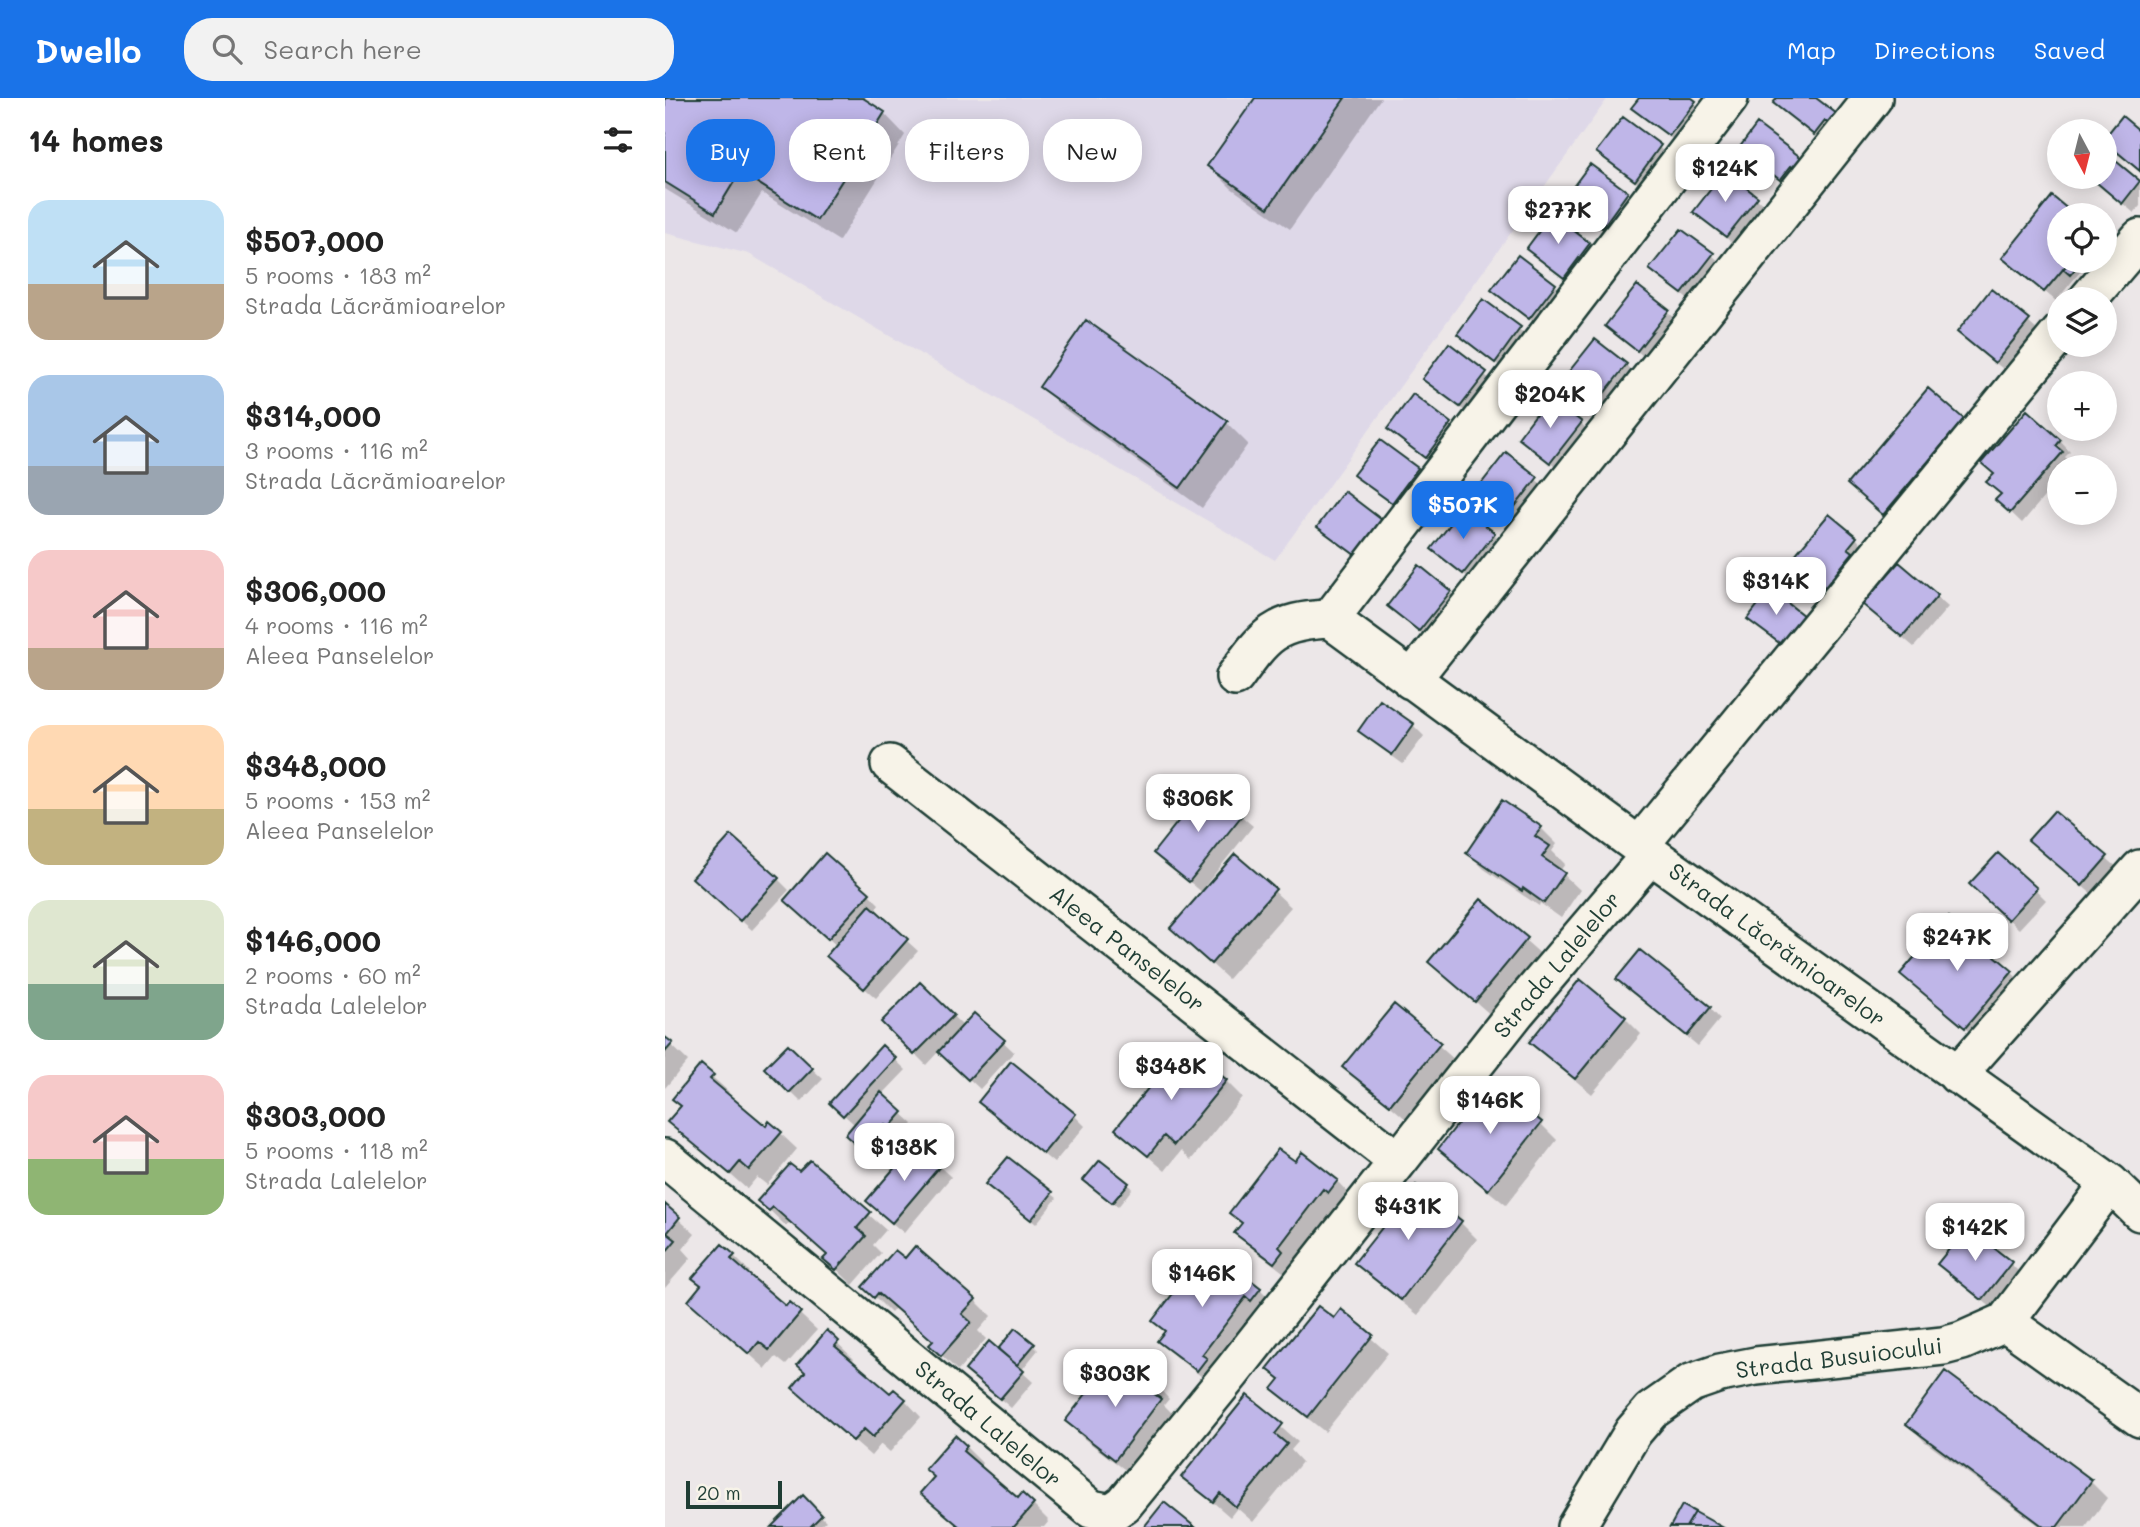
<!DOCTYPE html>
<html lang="en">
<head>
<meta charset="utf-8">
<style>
  body { margin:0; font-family:Mali,sans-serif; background:#f2f2f2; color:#222; height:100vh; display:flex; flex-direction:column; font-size:26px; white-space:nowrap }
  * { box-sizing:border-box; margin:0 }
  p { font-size:23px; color:#767676 }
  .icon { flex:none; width:38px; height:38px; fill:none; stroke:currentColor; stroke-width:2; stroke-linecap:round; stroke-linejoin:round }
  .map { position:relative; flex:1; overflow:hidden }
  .panel { display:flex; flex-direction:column; background:#fff; width:665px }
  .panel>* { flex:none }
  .top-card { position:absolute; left:21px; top:21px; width:665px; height:63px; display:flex; gap:14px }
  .needle { width:46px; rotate:173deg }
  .buttons { position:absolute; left:1382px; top:21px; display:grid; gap:14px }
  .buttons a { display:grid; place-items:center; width:70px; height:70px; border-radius:50%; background:#fff; box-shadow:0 4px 18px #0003; font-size:35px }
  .scale { position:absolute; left:21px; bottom:18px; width:96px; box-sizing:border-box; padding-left:7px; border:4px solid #1f3d34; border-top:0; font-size:19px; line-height:24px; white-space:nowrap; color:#1f3d34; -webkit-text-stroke:5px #f7f3e8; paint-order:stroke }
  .price { position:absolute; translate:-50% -60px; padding:0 16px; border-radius:14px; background:#fff; color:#222; font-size:23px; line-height:46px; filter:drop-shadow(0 2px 4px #0008) }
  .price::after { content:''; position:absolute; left:50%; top:42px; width:21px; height:16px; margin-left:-10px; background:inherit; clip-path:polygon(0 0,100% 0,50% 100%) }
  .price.active { background:#1a73e8; color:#fff }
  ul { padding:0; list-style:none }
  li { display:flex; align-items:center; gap:21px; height:175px; padding:0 28px }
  li span { display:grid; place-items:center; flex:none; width:196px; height:140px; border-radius:21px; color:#555 }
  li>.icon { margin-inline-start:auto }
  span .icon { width:84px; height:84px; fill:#fffc; stroke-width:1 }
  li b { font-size:30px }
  h2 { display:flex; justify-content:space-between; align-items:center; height:84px; padding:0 28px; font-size:30px }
  .pill { padding:0 24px; border-radius:28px; background:#fff; box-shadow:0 4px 18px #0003; font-size:24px; line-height:63px }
  .pill.active { background:#1a73e8; color:#fff }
  header { display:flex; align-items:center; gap:42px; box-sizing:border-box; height:98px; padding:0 35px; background:#1a73e8; color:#fff }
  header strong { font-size:33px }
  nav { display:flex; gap:38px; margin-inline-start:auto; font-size:24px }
  .search { width:490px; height:63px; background:#f2f2f2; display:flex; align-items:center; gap:18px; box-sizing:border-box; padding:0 24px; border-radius:28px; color:#767676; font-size:26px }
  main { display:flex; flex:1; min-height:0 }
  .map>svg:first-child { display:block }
  .built { fill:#ded8e8 }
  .shadow { fill:#0003 }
  .building { fill:#bfb6e8; stroke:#1f3d34; stroke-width:2 }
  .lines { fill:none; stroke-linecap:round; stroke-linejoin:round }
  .street-casing { stroke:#1f3d34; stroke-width:42 }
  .street { stroke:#f7f3e8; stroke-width:37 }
  .labels { text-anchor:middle; stroke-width:5; stroke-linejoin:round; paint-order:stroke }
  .street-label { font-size:23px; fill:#1f3d34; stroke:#f7f3e8 }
</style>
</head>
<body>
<header>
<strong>Dwello</strong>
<div class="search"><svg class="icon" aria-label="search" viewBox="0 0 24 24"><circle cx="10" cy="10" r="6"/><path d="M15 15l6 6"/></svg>Search here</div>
<nav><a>Map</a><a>Directions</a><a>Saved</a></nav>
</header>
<main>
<section class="panel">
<h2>14 homes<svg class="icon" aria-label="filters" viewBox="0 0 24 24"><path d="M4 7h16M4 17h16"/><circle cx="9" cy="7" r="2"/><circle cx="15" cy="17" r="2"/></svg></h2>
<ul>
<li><span style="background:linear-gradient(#bfe0f5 60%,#b9a48a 0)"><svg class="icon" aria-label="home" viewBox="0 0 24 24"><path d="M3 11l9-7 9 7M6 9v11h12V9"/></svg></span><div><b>$507,000</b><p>5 rooms · 183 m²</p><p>Strada Lăcrămioarelor</p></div></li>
<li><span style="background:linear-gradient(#a9c7e8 65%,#9aa5b1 0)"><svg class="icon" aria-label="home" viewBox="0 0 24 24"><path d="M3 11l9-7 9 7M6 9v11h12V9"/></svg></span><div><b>$314,000</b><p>3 rooms · 116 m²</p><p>Strada Lăcrămioarelor</p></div></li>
<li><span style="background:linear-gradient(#f6c9c9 70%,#b9a48a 0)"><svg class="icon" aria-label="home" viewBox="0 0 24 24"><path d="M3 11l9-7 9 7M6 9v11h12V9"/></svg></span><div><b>$306,000</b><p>4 rooms · 116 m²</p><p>Aleea Panselelor</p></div></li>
<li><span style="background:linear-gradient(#ffd9b3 60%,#c2b280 0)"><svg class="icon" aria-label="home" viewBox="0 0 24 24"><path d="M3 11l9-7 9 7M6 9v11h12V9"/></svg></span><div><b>$348,000</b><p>5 rooms · 153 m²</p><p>Aleea Panselelor</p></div></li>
<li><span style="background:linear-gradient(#dfe7d0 60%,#7fa58c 0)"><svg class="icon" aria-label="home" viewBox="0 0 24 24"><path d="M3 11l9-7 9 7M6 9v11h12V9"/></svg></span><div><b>$146,000</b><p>2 rooms · 60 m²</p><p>Strada Lalelelor</p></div></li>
<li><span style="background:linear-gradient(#f6c9c9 60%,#8fb573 0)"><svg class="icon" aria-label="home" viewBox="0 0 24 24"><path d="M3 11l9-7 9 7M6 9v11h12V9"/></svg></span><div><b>$303,000</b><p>5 rooms · 118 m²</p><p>Strada Lalelelor</p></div></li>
</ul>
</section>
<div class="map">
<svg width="1475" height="1429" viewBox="0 0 1475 1429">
  <rect width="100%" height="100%" fill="#ece7e8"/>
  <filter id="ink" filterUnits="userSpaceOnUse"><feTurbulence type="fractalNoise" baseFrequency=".0143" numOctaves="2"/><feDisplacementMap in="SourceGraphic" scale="14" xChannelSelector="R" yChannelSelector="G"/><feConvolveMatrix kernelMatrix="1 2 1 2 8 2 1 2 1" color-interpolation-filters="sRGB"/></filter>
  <g filter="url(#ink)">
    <!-- built -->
    <path class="built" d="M 0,0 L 943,0 L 610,462 L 84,156 L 0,135 Z"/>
    <!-- shadow -->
    <path class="shadow" d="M 0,0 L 195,0 L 219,15 L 240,37 L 174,143 L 97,95 L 72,135 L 0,91 Z
      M 592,0 L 716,0 L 625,131 L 566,90 L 544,68 Z
      M 976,0 L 1024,0 L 1040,15 L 1016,48 L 968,10 Z
      M 1114,0 L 1148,0 L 1181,27 L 1161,46 L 1121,16 L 1110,5 Z
      M 958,21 L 1006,59 L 981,92 L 934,54 Z
      M 1077,50 L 1137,62 L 1127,91 L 1087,61 Z
      M 1440,56 L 1475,86 L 1475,108 L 1469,115 L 1426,79 L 1440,79 Z
      M 925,68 L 973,106 L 948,139 L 901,100 Z
      M 1091,100 L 1102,110 L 1072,149 L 1031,114 Z
      M 1387,101 L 1408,117 L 1395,117 L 1395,163 L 1424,163 L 1391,203 L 1339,160 Z
      M 924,146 L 935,157 L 911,189 L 863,151 Z
      M 1047,157 L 1058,167 L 1028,206 L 987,171 Z
      M 890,187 L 901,198 L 876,230 L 829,192 Z
      M 972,190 L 1014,224 L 984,263 L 942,228 Z
      M 819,204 L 866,242 L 842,274 L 794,236 Z
      M 1363,224 L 1374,234 L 1342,274 L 1305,245 Z
      M 784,248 L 831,286 L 807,319 L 760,281 Z
      M 961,267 L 972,278 L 942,316 L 900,281 Z
      M 376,289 L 561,324 L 583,346 L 537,410 L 398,310 Z
      M 749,298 L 796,337 L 772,369 L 724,331 Z
      M 1298,322 L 1314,338 L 1236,432 L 1185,386 Z
      M 916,325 L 926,336 L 896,374 L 855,339 Z
      M 1395,343 L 1405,354 L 1400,359 L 1407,366 L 1404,369 L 1395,369 L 1395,380 L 1357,425 L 1333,402 Z
      M 715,344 L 763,382 L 738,415 L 691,377 Z
      M 841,356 L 882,391 L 853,430 L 811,395 Z
      M 716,424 L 726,434 L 701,467 L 654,429 Z
      M 829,436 L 840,447 L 810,485 L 768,451 Z
      M 1191,440 L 1201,451 L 1159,503 L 1132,480 Z
      M 1234,466 L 1283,509 L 1249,549 L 1210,516 Z
      M 785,494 L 796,505 L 766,543 L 724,508 Z
      M 1105,494 L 1128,557 L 1085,521 Z
      M 748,627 L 759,638 L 738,666 L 706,643 L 695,632 Z
      M 543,690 L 588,728 L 539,789 L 542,791 L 609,793 L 626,809 L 563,881 L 507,830 L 538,795 L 490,755 Z
      M 1389,715 L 1453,770 L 1429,798 L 1376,753 Z
      M 876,730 L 892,746 L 887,753 L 900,766 L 895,773 L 915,792 L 896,820 L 875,805 L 874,808 L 819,771 L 803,755 Z
      M 113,781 L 124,792 L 87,832 L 40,791 Z
      M 1370,791 L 1381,802 L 1354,831 L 1317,797 Z
      M 204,796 L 214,806 L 209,813 L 253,853 L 211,900 L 174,868 L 172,848 L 132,813 Z
      M 816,803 L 878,858 L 828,919 L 765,864 Z
      M 1346,874 L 1363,890 L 1317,945 L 1238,876 Z
      M 953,881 L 1045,910 L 1055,921 L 1033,948 Z
      M 255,886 L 299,929 L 310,917 L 349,954 L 315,991 L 274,953 L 261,967 L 218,924 Z
      M 729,908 L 791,963 L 742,1022 L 680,969 Z
      M 960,920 L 976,936 L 927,996 L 883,960 L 867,944 Z
      M 0,941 L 23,963 L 0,990 Z
      M 123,948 L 158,981 L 136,1004 L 101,970 Z
      M 217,949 L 241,972 L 217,997 L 248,1026 L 236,1040 L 232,1036 L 209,1062 L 193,1047 L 190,1027 L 166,1005 Z
      M 36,969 L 64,994 L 61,997 L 101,1031 L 115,1035 L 132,1051 L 102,1087 L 92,1079 L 82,1091 L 5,1024 L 17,1009 Z
      M 561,983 L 577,999 L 526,1062 L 516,1053 L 500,1073 L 452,1031 Z
      M 326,1014 L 409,1017 L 420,1028 L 389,1065 Z
      M 876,1026 L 892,1042 L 841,1107 L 791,1067 L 775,1051 Z
      M 251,1047 L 286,1079 L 239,1135 L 214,1114 Z
      M 637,1057 L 672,1083 L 688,1100 L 680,1110 L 675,1106 L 629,1166 L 626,1180 L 588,1151 L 572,1135 L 578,1127 L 566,1115 L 630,1066 Z
      M 145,1064 L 221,1132 L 208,1147 L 216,1155 L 188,1187 L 161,1161 L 164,1158 L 125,1124 L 121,1128 L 95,1103 L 134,1076 Z
      M 463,1086 L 467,1091 L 453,1109 L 426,1087 Z
      M 751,1090 L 796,1125 L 812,1141 L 753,1217 L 708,1181 L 692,1165 Z
      M 328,1091 L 387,1096 L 392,1100 L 371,1126 Z
      M 0,1109 L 30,1136 L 18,1151 L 26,1160 L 0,1190 Z
      M 69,1158 L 85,1174 L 82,1177 L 121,1211 L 125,1207 L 152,1232 L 121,1267 L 111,1259 L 101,1271 L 25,1203 Z
      M 1274,1166 L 1346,1166 L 1356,1176 L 1328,1211 Z
      M 553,1174 L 595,1191 L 611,1207 L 549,1288 L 511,1259 L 494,1242 L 501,1235 L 489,1223 Z
      M 200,1189 L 310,1202 L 326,1218 L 313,1233 L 321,1241 L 293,1273 L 266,1247 L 269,1244 L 230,1210 L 226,1215 Z
      M 676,1214 L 723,1255 L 660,1334 L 626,1307 L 609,1291 L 616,1283 L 605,1271 L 669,1223 Z
      M 162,1235 L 189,1261 L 186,1264 L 225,1297 L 240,1302 L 256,1319 L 225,1354 L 216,1346 L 206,1358 L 146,1306 L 142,1275 Z
      M 368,1247 L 373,1252 L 356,1273 L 368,1284 L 346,1310 L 313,1282 L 334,1254 Z
      M 1280,1276 L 1426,1384 L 1442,1400 L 1421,1429 L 1376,1429 L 1259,1343 L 1243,1326 Z
      M 457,1277 L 488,1284 L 504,1301 L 499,1307 L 511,1319 L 467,1377 L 418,1340 L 402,1323 Z
      M 582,1300 L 633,1344 L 626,1352 L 637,1364 L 588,1424 L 572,1410 L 565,1419 L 518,1378 Z
      M 301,1349 L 317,1365 L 314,1369 L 354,1402 L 368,1407 L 384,1423 L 379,1429 L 295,1429 L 258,1395 Z
      M 138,1400 L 161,1423 L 154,1429 L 109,1429 Z"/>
    <!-- building -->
    <path class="building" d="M 0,0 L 198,0 L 220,14 L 152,122 L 75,74 L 50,115 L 0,84 Z
      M 590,0 L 680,0 L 603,110 L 542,68 Z
      M 974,0 L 1027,0 L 1031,3 L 1004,38 L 966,10 Z
      M 1112,0 L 1151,0 L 1172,16 L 1164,26 L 1160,23 L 1149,37 L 1108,5 Z
      M 1457,18 L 1475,33 L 1475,73 L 1440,44 L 1440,39 Z
      M 958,19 L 996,47 L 970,83 L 931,54 Z
      M 1092,26 L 1138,61 L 1130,71 L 1126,68 L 1115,82 L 1074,50 Z
      M 1440,54 L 1475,83 L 1457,106 L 1425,79 L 1440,79 Z
      M 925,66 L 963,94 L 937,130 L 899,101 Z
      M 1060,73 L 1093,99 L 1061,139 L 1028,114 Z
      M 1387,98 L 1410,117 L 1395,117 L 1395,163 L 1405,163 L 1379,194 L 1337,160 Z
      M 887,116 L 925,145 L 899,180 L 861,151 Z
      M 1016,131 L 1049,155 L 1017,196 L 984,171 Z
      M 853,157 L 891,186 L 864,221 L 826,192 Z
      M 1405,163 L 1417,163 L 1405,177 L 1398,171 Z
      M 972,187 L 1004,212 L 972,253 L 940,228 Z
      M 1326,191 L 1365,222 L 1330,265 L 1292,234 Z
      M 818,201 L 856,229 L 830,265 L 792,236 Z
      M 421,222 L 563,323 L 515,390 L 374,289 Z
      M 930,241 L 962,266 L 930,307 L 898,281 Z
      M 784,245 L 822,274 L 795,309 L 757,281 Z
      M 1263,290 L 1299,321 L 1218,417 L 1182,386 Z
      M 748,296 L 786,325 L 760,360 L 722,331 Z
      M 884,299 L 917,324 L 885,365 L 853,340 Z
      M 1362,312 L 1396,342 L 1391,348 L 1398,354 L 1345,415 L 1330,402 L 1336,396 L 1321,384 L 1329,376 L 1316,365 Z
      M 715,342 L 753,370 L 727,405 L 688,377 Z
      M 841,354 L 873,379 L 841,420 L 809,395 Z
      M 679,393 L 717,422 L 690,457 L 652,429 Z
      M 798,410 L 830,435 L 798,476 L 766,451 Z
      M 1164,416 L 1192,439 L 1183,450 L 1188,454 L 1160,489 L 1154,485 L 1147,493 L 1119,470 Z
      M 1234,464 L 1273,497 L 1237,539 L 1197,506 Z
      M 754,467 L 786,493 L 754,533 L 722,508 Z
      M 1105,491 L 1139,518 L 1117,547 L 1082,521 Z
      M 715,602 L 749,626 L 727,657 L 693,633 Z
      M 542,687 L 578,716 L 524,784 L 488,755 Z
      M 837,702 L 877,729 L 870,738 L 885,748 L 877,759 L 900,775 L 879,805 L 858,790 L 857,793 L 801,755 Z
      M 1389,713 L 1443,758 L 1417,788 L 1363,742 Z
      M 66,737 L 114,780 L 75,823 L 27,780 Z
      M 160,755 L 205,795 L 163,841 L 119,802 Z
      M 1333,755 L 1372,790 L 1343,822 L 1304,786 Z
      M 570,756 L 611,791 L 546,866 L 505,830 Z
      M 816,801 L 863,840 L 810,904 L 763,864 Z
      M 205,807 L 243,841 L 199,891 L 161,858 Z
      M 1284,819 L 1348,873 L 1300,930 L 1235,876 Z
      M 975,852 L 1046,909 L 1022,938 L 951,881 Z
      M 915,881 L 961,919 L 910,981 L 864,944 Z
      M 255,884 L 289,917 L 249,957 L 216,924 Z
      M 729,906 L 776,945 L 725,1007 L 677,969 Z
      M 309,915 L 340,942 L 303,982 L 273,954 Z
      M 0,939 L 8,945 L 0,954 Z
      M 123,946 L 148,970 L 124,995 L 99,970 Z
      M 217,947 L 231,960 L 178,1018 L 164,1005 Z
      M 518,947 L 562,982 L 509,1047 L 499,1038 L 483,1058 L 450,1031 Z
      M 346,963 L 411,1016 L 378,1056 L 313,1004 Z
      M 36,966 L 49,977 L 45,981 L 101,1028 L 104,1023 L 117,1034 L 84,1072 L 75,1064 L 65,1076 L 2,1024 L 16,1008 L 7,1001 Z
      M 826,984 L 877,1024 L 823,1092 L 773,1051 Z
      M 216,994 L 238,1014 L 224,1030 L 220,1027 L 198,1053 L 180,1037 Z
      M 251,1045 L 276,1067 L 227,1125 L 201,1103 Z
      M 613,1051 L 630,1063 L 637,1054 L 673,1082 L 663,1095 L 658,1091 L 614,1149 L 618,1153 L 609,1165 L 569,1135 L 577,1125 L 564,1115 Z
      M 343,1059 L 388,1094 L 366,1122 L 320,1086 Z
      M 145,1062 L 206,1114 L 192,1130 L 201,1138 L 171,1172 L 158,1161 L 162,1157 L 108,1109 L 104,1113 L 92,1103 L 125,1066 L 134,1073 Z
      M 435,1062 L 464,1085 L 447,1105 L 418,1082 Z
      M 751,1087 L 797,1123 L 736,1202 L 689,1165 Z
      M 0,1106 L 15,1119 L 2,1135 L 11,1142 L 0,1155 Z
      M 1302,1129 L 1347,1164 L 1317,1202 L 1272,1166 Z
      M 57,1146 L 70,1157 L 66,1161 L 121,1208 L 124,1204 L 136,1214 L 104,1252 L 94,1244 L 84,1256 L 23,1203 L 36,1187 L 27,1180 Z
      M 250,1148 L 311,1201 L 297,1216 L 306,1224 L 276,1258 L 264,1247 L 268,1243 L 213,1195 L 209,1200 L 197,1189 L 230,1152 L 240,1160 Z
      M 536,1159 L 553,1171 L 560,1162 L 596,1190 L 586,1203 L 581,1199 L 537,1257 L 542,1260 L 532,1273 L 492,1243 L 500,1233 L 487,1223 Z
      M 653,1208 L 669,1220 L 676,1211 L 708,1237 L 643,1319 L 607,1291 L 615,1281 L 602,1271 Z
      M 350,1230 L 370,1246 L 352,1267 L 333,1251 Z
      M 162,1232 L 174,1243 L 170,1248 L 225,1295 L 229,1291 L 241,1301 L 208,1339 L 199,1331 L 188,1343 L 127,1290 L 140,1274 L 132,1267 Z
      M 324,1243 L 359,1273 L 335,1301 L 300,1272 Z
      M 464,1264 L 489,1283 L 483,1291 L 496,1301 L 450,1362 L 400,1323 L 445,1265 L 457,1274 Z
      M 1280,1273 L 1427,1382 L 1392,1429 L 1379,1429 L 1241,1326 Z
      M 582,1297 L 618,1326 L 610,1336 L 622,1346 L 571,1409 L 555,1395 L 548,1404 L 516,1379 Z
      M 290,1337 L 302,1348 L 298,1353 L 353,1400 L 357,1395 L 369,1406 L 349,1429 L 295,1429 L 255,1395 L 269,1379 L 260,1371 Z
      M 138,1397 L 157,1417 L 145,1429 L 106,1429 Z
      M 499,1404 L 530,1429 L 479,1429 Z
      M 1017,1407 L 1030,1414 L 1021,1429 L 1005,1429 Z
      M 1030,1414 L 1057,1429 L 1021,1429 Z"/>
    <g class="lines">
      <defs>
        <path id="street" d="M 1423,201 L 1475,140
          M 665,521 L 1064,0
          M 570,579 C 600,537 610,523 665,521 L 974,748 L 1445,1085 L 1475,1114
          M 746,582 L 1208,0
          M 225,666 L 732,1062
          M 974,748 L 1395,235
          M 1292,977 L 1475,771
          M 0,1060 L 426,1411 L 446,1415 L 459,1406 L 566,1275 L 851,914 L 986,756
          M 1340,1224 L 1475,1320
          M 911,1429 L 968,1334 L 986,1313 L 1026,1285 L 1055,1275 L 1091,1268 L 1278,1248 L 1297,1243 L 1340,1224 L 1445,1085"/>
      </defs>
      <!-- street casing -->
      <use href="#street" class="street-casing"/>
      <!-- street -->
      <use href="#street" class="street"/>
    </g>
  </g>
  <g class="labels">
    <!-- street labels -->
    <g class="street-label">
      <text transform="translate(1112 847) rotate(36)" y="8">Strada Lăcrămioarelor</text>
      <text transform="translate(462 851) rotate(38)" y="8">Aleea Panselelor</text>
      <text transform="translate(892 867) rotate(-50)" y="8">Strada Lalelelor</text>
      <text transform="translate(1174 1260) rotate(-7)" y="8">Strada Busuiocului</text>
      <text transform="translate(323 1326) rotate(40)" y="8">Strada Lalelelor</text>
    </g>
  </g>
</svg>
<div class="buttons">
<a><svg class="needle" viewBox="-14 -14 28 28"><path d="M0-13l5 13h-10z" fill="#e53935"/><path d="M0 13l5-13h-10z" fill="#767676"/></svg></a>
<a><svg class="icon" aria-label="locate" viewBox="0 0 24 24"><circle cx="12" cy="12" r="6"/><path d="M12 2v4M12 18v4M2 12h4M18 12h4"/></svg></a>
<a><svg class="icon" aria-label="layers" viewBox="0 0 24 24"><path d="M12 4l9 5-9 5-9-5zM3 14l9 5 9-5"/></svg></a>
<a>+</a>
<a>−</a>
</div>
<div class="scale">20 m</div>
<b class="price" style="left:1060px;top:106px">$124K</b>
<b class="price" style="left:893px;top:148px">$277K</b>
<b class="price" style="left:885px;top:332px">$204K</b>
<b class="price active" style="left:798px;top:443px">$507K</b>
<b class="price" style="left:1111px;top:519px">$314K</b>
<b class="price" style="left:533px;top:736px">$306K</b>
<b class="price" style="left:1292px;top:875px">$247K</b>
<b class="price" style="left:506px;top:1004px">$348K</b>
<b class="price" style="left:825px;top:1038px">$146K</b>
<b class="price" style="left:239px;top:1085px">$138K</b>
<b class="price" style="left:743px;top:1144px">$431K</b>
<b class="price" style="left:1310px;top:1165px">$142K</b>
<b class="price" style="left:537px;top:1211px">$146K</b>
<b class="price" style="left:450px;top:1311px">$303K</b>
<div class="top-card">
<a class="pill active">Buy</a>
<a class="pill">Rent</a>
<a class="pill">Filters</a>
<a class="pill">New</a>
</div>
</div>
</main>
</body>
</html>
